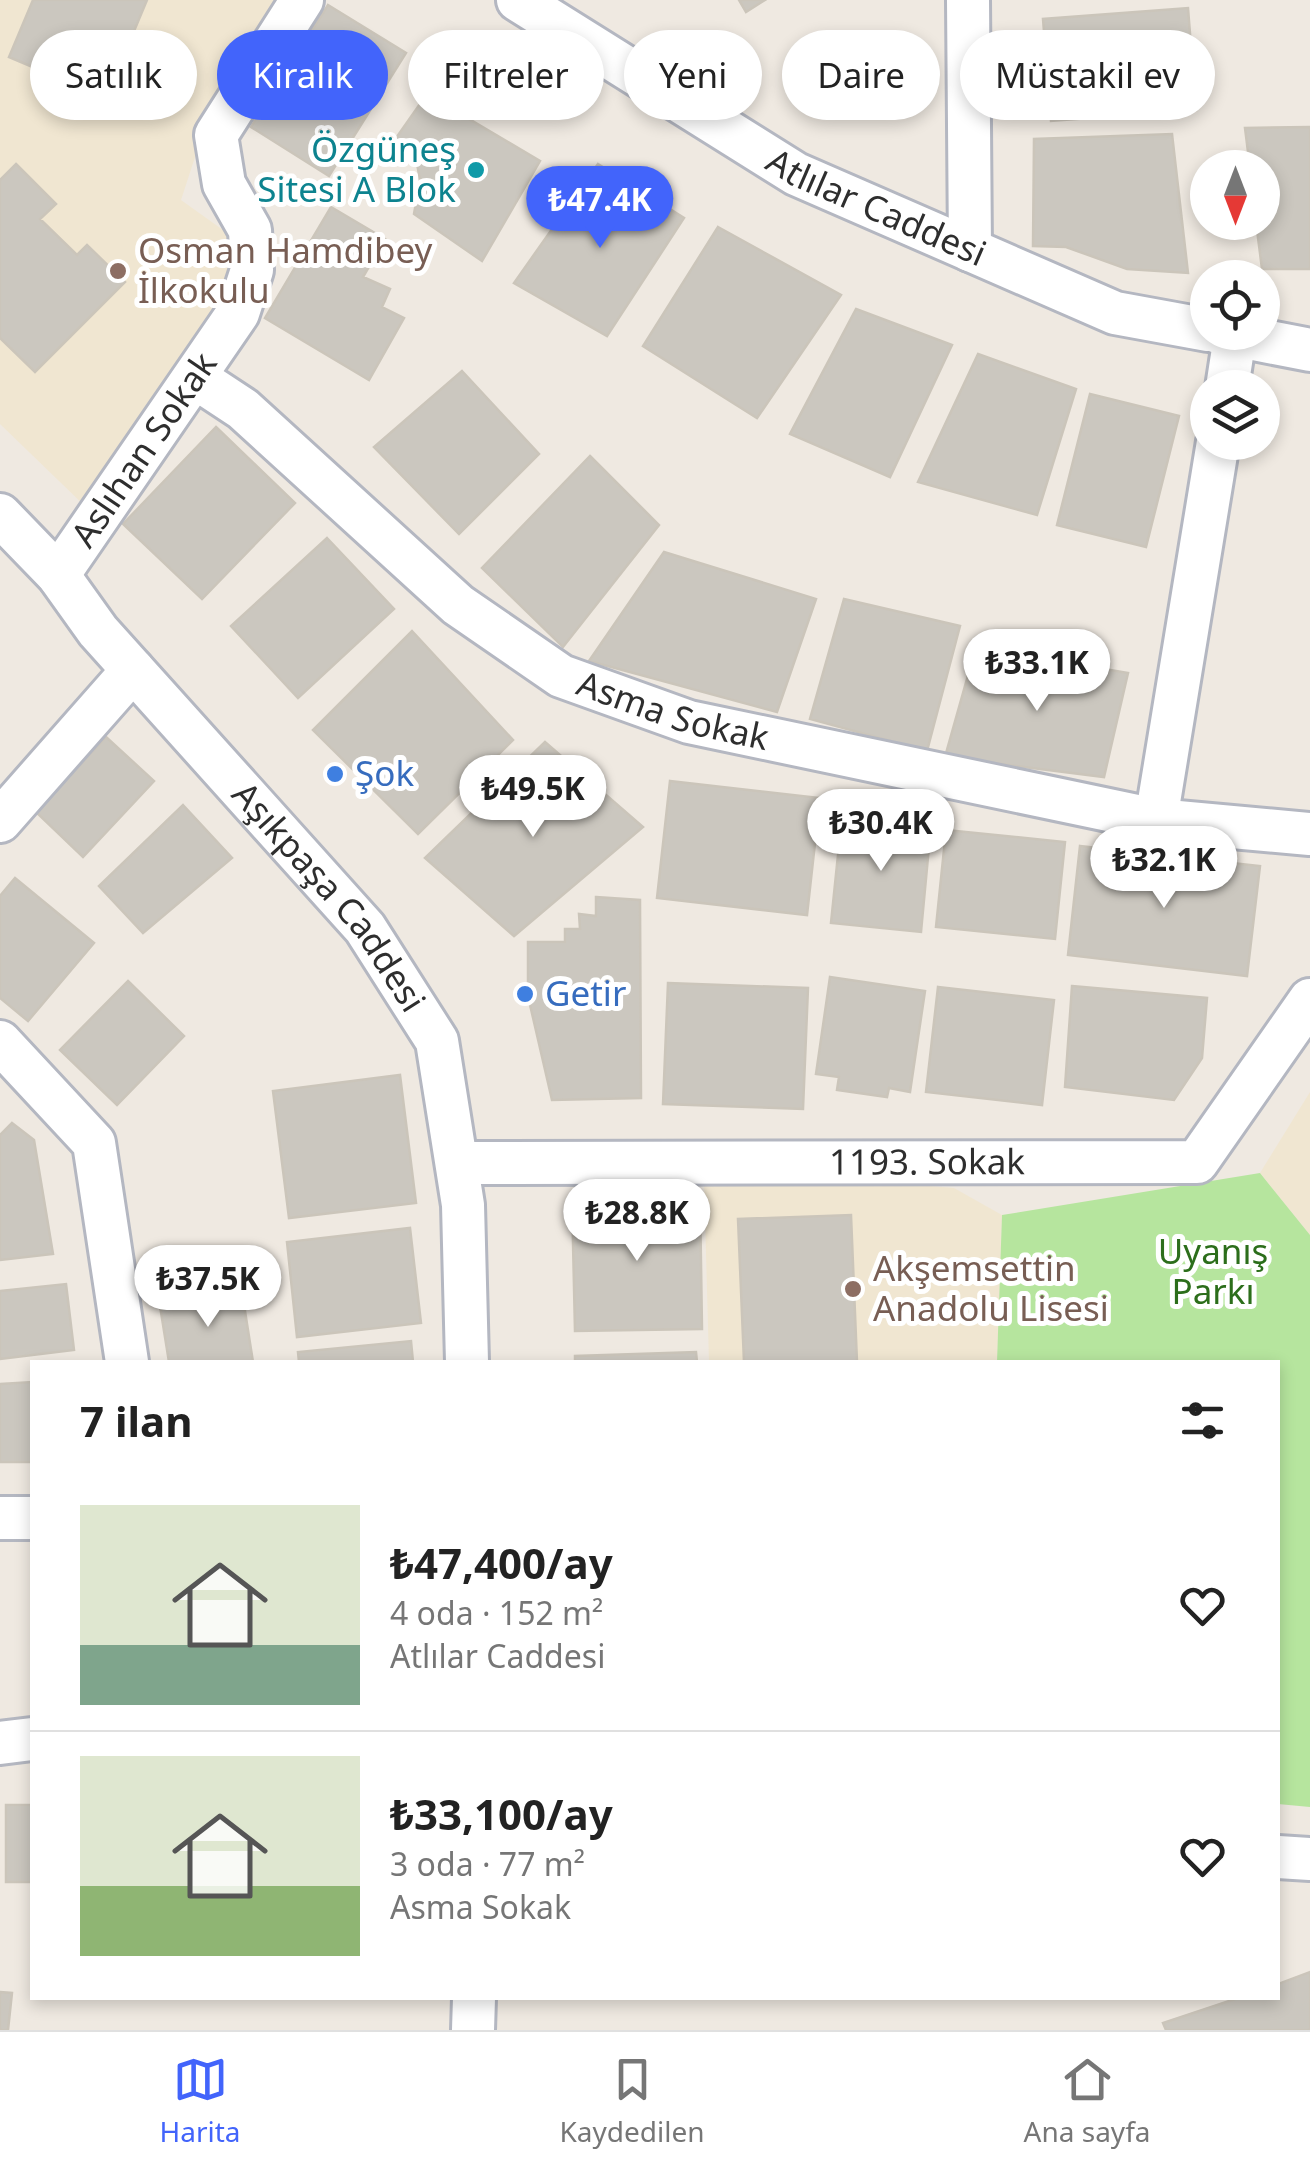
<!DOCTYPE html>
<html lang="tr">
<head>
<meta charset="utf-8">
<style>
  body { margin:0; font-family:"Noto Sans",sans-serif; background:#f2f2f2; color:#222; height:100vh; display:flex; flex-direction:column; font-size:38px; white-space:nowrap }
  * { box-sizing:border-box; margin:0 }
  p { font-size:32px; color:#767676 }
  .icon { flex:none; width:55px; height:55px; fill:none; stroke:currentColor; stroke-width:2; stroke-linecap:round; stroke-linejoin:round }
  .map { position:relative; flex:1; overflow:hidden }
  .side { position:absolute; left:30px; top:1360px; width:1250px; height:640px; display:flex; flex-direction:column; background:#fff; border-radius:0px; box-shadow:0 5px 15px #0003 }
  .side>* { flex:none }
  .top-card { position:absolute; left:30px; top:30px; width:1250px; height:90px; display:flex; gap:20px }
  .needle { width:65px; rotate:180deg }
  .fabs { position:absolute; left:1190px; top:150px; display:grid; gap:20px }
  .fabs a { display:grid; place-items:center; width:90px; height:90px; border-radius:50%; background:#fff; box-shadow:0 5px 15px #0003; font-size:50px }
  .price { position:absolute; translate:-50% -85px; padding:0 22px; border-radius:35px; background:#fff; color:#222; font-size:32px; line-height:65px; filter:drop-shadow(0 2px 5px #0008) }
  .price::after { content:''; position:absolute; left:50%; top:60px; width:30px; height:22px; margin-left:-15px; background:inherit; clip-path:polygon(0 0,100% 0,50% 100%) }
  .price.current { background:#4264fb; color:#fff }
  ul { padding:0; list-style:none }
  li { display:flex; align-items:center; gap:30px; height:250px; padding:0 50px }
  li+li { border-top:2px solid #e0e0e0 }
  li span { display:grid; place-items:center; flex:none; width:280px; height:200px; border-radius:0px; color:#555 }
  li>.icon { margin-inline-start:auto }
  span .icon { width:120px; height:120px; fill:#fffc; stroke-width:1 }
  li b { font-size:42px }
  h2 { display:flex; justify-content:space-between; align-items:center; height:120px; padding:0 50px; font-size:42px }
  .tag { padding:0 35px; border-radius:45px; background:#fff; box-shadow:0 5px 15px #0003; font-size:35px; line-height:90px }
  .tag.current { background:#4264fb; color:#fff }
  .tabs { display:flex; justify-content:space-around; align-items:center; height:140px; border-top:2px solid #e0e0e0; background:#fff; font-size:28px; color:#767676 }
  .tabs a { display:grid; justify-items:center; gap:5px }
  .tabs .current { color:#4264fb }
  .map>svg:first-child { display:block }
  .education { fill:#f0e6d1 }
  .green { fill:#b6e59e }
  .building { fill:#cbc7bf; stroke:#cbc5ba; stroke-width:2.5 }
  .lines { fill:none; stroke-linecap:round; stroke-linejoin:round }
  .minor-casing { stroke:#b4b7c1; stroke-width:48 }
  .minor { stroke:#fff; stroke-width:42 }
  .culture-dot { fill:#0f9aa8; stroke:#fff; stroke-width:4 }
  .education-dot { fill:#8d6e63; stroke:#fff; stroke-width:4 }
  .shop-dot { fill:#3f7fe0; stroke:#fff; stroke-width:4 }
  .labels { text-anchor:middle; stroke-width:10; stroke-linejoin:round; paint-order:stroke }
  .culture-label { font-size:35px; fill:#0d838f; stroke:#fff; text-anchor:end }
  .street-label { font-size:35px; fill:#2e2e2e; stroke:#fff }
  .education-label { font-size:35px; fill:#785e54; stroke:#fff; text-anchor:start }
  .shop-label { font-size:35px; fill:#366cbe; stroke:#fff; text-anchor:start }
  .park-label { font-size:35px; fill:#2c6e1b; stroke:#fff }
</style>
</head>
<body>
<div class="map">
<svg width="1310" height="2030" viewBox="0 0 1310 2030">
  <rect width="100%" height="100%" fill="#efe9e1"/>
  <!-- education -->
  <path class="education" d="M 0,0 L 285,0 L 197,151 L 181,200 L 237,240 L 235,301 L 89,510 L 0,424 Z
    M 1310,1092 L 1310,1235 L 1260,1173 Z
    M 842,1178 L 954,1188 L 1002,1215 L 997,1362 L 709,1362 L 704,1180 Z"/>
  <!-- green -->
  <path class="green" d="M 1260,1173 L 1310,1235 L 1310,1807 L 1278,1804 L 1278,1362 L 997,1362 L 1002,1215 Z"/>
  <!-- building -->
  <path class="building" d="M 33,0 L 147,0 L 106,98 L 9,57 Z
    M 739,0 L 765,0 L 746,12 Z
    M 328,5 L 406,53 L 329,176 L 251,127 Z
    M 1188,8 L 1196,110 L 1051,121 L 1043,19 Z
    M 427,94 L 540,161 L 482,261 L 414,214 L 420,180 L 416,158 L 394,141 Z
    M 1310,127 L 1310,269 L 1262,269 L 1256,222 L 1262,222 L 1262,168 L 1250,168 L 1245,128 Z
    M 1172,134 L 1188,273 L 1127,269 L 1066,247 L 1033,246 L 1034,139 Z
    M 16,164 L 56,204 L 40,219 L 77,255 L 87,245 L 125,282 L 35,372 L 0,338 L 0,180 Z
    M 598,164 L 684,218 L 607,336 L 514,283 Z
    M 331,207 L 385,239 L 363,277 L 390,289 L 382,307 L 404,318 L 369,380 L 265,318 Z
    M 718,227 L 841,295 L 757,418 L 643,346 Z
    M 856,309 L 952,345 L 890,477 L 790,434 Z
    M 978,354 L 1076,389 L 1037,515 L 918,482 Z
    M 462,371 L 539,454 L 459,534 L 374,447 Z
    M 1090,394 L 1179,416 L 1146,547 L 1057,525 Z
    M 216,427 L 295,503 L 202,599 L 123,524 Z
    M 590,456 L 659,525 L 563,647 L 482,568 Z
    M 327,538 L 394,609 L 298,698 L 231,626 Z
    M 664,552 L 816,599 L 777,712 L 589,661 Z
    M 844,599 L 960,626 L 927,751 L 810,719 Z
    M 412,631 L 513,740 L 418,834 L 313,730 Z
    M 976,647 L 1128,673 L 1104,777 L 945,757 Z
    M 106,737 L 154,781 L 83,857 L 36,812 Z
    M 545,742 L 643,827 L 514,936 L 425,858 Z
    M 670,781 L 820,798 L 807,915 L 657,898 Z
    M 183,805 L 232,858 L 143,933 L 99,886 Z
    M 842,816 L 931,825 L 921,932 L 831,923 Z
    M 946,830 L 1065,842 L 1055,939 L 936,927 Z
    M 1080,846 L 1260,866 L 1247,976 L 1068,955 Z
    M 15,878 L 94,943 L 28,1021 L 0,998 L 0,896 Z
    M 596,897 L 640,900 L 641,1098 L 552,1100 L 528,996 L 528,942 L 565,942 L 565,929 L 580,929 L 579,914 L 596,916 Z
    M 830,977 L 925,991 L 910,1092 L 889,1088 L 887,1097 L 837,1090 L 839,1077 L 816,1074 Z
    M 128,981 L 184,1036 L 117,1105 L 60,1050 Z
    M 668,983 L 808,988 L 803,1109 L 663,1104 Z
    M 1072,986 L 1207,998 L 1202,1058 L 1174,1100 L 1065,1087 Z
    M 938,987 L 1054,1000 L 1042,1105 L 926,1092 Z
    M 400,1075 L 416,1203 L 289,1218 L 273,1091 Z
    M 12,1123 L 34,1140 L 53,1254 L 0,1260 L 0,1135 Z
    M 700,1196 L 702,1329 L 575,1331 L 572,1199 Z
    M 851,1215 L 857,1362 L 744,1362 L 738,1219 Z
    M 410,1228 L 421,1323 L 297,1337 L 287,1242 Z
    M 66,1284 L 74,1350 L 0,1359 L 0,1291 Z
    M 242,1292 L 253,1362 L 169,1362 L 160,1306 Z
    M 411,1341 L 413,1362 L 299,1362 L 298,1352 Z
    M 696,1352 L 697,1362 L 575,1362 L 575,1356 Z
    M 32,1382 L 32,1462 L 0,1462 L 0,1384 Z
    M 6,1805 L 32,1805 L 32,1886 L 32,1882 L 6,1882 Z
    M 1310,1972 L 1310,2030 L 1166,2030 L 1163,2023 L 1238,1998 L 1278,1998 L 1278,1984 Z
    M 0,1992 L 12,1993 L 8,2030 L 0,2030 Z"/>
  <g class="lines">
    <defs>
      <g id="minor">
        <path id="s1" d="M 518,0 L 796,174 L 1115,313 L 1208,330"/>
        <path d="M 968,0 L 970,250"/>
        <path d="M 1218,332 L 1310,350"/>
        <path id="s2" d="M 196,378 L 243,409 L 458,605 L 561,676 L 689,722 L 1156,820 L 1310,834"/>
        <path d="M 1227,388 L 1235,336"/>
        <path id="s3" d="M 0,515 L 58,575 L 98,631 L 365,928 L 437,1041 L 463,1205 L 467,1362"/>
        <path id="s4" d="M 58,575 L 238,313 L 252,270 L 250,230 L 224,184 L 216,135 L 302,0"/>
        <path d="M 1156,820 L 1218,442"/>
        <path d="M 0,821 L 133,670"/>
        <path d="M 0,1042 L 94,1143 L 127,1362"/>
        <path id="s5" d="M 457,1163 L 1197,1162 L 1310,1000"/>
        <path d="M 0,1518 L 32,1518"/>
        <path d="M 0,1743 L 32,1739"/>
        <path d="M 1278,1857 L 1310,1859"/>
        <path d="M 473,2030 L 474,1998"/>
      </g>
    </defs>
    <!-- minor casing -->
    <use href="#minor" class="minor-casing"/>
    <!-- minor -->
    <use href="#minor" class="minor"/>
  </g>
  <!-- markers -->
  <circle class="culture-dot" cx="476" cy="170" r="10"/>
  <g class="education-dot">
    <circle cx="118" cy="271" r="10"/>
    <circle cx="853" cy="1289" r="10"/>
  </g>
  <g class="shop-dot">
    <circle cx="335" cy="774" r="10"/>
    <circle cx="525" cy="994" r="10"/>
  </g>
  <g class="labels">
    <!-- culture labels -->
    <g class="culture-label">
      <text x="456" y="162">Özgüneş<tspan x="456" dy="40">Sitesi A Blok</tspan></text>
    </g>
    <!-- street labels -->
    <g class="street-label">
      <text dy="12" stroke="none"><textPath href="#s1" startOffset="415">Atlılar Caddesi</textPath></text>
      <text dy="12" stroke="none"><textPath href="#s4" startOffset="152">Aslıhan Sokak</textPath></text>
      <text dy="12" stroke="none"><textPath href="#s2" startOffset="590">Asma Sokak</textPath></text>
      <text dy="12" stroke="none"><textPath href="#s3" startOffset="505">Aşıkpaşa Caddesi</textPath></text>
      <text dy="12" stroke="none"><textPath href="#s5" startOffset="470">1193. Sokak</textPath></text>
    </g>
    <!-- education labels -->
    <g class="education-label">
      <text x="138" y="263">Osman Hamdibey<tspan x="138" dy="40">İlkokulu</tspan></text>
      <text x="873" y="1281">Akşemsettin<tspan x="873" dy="40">Anadolu Lisesi</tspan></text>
    </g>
    <!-- shop labels -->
    <g class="shop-label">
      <text x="355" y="786">Şok</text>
      <text x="545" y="1006">Getir</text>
    </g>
    <!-- park labels -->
    <g class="park-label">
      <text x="1213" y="1264">Uyanış<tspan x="1213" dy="40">Parkı</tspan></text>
    </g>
  </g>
</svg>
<div class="fabs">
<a><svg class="needle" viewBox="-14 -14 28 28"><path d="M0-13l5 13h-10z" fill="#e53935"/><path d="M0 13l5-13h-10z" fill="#767676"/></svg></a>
<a><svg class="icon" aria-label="locate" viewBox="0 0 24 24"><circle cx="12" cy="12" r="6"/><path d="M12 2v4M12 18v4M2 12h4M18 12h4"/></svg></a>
<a><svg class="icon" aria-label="layers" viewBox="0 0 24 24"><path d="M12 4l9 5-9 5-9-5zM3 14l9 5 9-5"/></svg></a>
</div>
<b class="price current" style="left:600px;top:251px">₺47.4K</b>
<b class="price" style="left:1037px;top:714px">₺33.1K</b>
<b class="price" style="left:533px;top:840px">₺49.5K</b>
<b class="price" style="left:881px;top:874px">₺30.4K</b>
<b class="price" style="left:1164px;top:911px">₺32.1K</b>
<b class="price" style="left:637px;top:1264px">₺28.8K</b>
<b class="price" style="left:208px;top:1330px">₺37.5K</b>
<div class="top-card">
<a class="tag">Satılık</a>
<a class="tag current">Kiralık</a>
<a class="tag">Filtreler</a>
<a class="tag">Yeni</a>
<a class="tag">Daire</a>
<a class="tag">Müstakil ev</a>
</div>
<section class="side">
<h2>7 ilan<svg class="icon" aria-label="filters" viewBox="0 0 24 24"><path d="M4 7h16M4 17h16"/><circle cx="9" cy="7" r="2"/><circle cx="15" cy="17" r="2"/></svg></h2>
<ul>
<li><span style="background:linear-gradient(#dfe7d0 70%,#7fa58c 0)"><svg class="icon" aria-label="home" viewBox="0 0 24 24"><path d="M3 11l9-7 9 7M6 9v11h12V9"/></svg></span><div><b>₺47,400/ay</b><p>4 oda · 152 m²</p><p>Atlılar Caddesi</p></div><svg class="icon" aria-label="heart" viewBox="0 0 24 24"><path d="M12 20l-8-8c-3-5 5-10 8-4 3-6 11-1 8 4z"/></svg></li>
<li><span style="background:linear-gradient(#dfe7d0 65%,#8fb573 0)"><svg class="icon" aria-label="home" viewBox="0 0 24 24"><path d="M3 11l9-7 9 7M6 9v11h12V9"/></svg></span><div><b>₺33,100/ay</b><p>3 oda · 77 m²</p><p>Asma Sokak</p></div><svg class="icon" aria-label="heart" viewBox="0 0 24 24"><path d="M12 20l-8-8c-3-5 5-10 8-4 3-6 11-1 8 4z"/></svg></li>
</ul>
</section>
</div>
<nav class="tabs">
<a class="current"><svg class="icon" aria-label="map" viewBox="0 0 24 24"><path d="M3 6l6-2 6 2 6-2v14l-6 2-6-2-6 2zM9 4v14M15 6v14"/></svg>Harita</a>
<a><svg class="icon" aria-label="saved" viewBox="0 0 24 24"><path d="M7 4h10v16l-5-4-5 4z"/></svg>Kaydedilen</a>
<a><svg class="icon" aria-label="home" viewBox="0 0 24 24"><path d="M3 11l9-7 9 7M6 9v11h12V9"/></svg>Ana sayfa</a>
</nav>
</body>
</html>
